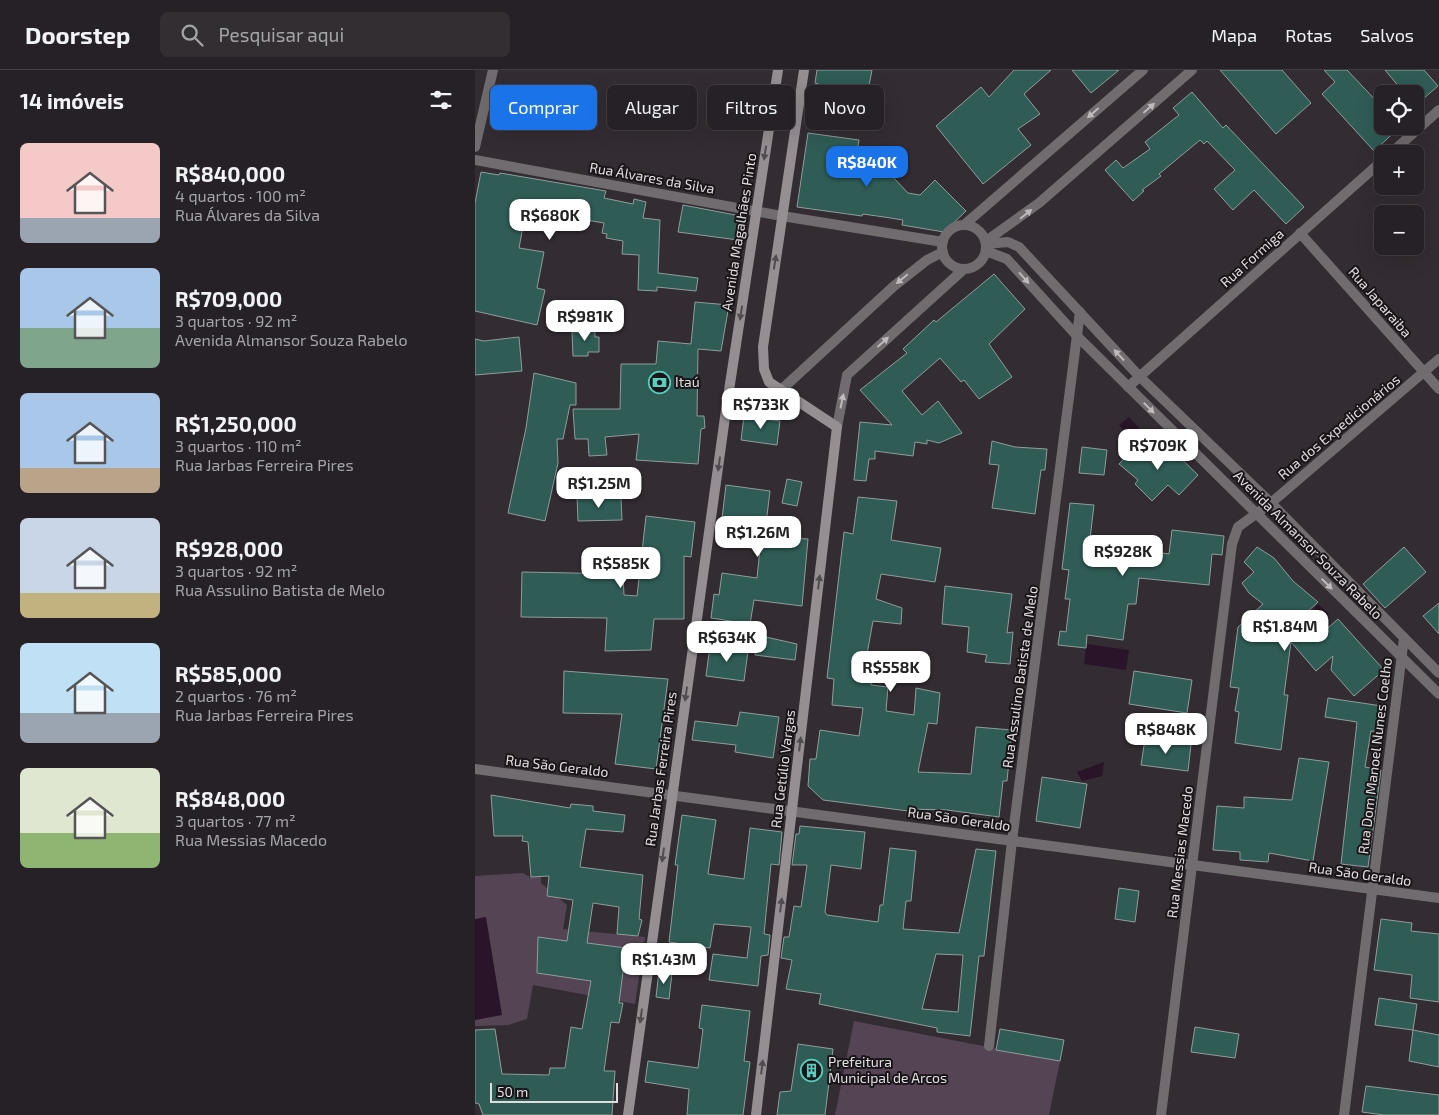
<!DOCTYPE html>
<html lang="pt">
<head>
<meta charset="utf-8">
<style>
  body { margin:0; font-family:"Exo 2",sans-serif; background:#322e32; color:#f1f3f6; height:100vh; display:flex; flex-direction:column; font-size:19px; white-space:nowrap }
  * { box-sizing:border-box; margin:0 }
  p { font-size:16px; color:#a4a3a7 }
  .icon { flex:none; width:28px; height:28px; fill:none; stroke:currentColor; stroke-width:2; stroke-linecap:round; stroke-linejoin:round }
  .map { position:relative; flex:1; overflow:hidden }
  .details { display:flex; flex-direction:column; background:#262126; width:475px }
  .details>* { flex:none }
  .guide { position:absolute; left:15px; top:15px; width:475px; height:45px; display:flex; gap:10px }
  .fabs { position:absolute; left:899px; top:15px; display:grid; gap:10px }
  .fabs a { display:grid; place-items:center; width:50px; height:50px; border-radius:8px; background:#262126; box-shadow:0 5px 20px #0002,0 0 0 1px #423e43; font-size:25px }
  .scale { position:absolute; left:15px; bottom:12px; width:128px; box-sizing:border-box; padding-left:5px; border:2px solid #e0dce0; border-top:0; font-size:14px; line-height:18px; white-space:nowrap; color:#e0dce0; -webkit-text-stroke:4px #191518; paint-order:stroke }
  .price { position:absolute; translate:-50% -42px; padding:0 11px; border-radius:10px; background:#fff; color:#222; font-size:16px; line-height:32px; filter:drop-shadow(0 1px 2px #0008) }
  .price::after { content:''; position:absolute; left:50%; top:30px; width:15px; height:11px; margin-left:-8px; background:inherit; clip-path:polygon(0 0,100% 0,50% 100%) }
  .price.on { background:#1a73e8; color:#fff }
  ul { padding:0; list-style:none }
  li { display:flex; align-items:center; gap:15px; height:125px; padding:0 20px }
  li span { display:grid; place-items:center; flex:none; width:140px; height:100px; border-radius:8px; color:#555 }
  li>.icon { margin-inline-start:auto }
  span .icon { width:60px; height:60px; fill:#fffc; stroke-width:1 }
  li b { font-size:21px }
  h2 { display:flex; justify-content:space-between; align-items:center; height:60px; padding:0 20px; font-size:21px }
  .tag { padding:0 18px; border-radius:8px; background:#262126; box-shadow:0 5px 20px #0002,0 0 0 1px #423e43; font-size:18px; line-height:45px }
  .tag.on { background:#1a73e8; color:#fff }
  header { display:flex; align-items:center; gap:30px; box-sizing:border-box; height:70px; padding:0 25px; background:#262126; border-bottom:1px solid #423e43 }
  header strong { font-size:24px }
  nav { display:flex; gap:28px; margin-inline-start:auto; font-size:18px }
  .search { width:350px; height:45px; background:#322e32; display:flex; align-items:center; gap:12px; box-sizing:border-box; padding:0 18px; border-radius:8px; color:#a4a3a7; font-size:19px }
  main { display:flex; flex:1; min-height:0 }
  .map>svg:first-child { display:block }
  .green { fill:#554554 }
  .water { fill:#2a1429 }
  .building { fill:#2f5c55; stroke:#909d9b; fill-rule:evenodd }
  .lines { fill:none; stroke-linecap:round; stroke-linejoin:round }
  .minor { stroke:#706c6f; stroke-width:10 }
  .tertiary { stroke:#706c6f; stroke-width:10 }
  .secondary { stroke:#958f94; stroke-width:10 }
  .oneway { fill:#bebabe }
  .oneway2 { fill:#514c50 }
  .labels { text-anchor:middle; stroke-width:4; stroke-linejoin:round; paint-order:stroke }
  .street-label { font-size:14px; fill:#e0dce0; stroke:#191518 }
  .poi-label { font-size:14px; fill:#e0dce0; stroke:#191518; text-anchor:start }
</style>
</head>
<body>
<header>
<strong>Doorstep</strong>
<div class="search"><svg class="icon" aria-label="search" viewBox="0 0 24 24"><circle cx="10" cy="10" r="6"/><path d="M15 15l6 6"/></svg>Pesquisar aqui</div>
<nav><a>Mapa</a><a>Rotas</a><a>Salvos</a></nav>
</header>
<main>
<section class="details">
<h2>14 imóveis<svg class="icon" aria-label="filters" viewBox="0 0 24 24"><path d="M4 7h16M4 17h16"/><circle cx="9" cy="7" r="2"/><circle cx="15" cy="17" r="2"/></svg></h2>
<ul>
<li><span style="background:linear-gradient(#f6c9c9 75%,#9aa5b1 0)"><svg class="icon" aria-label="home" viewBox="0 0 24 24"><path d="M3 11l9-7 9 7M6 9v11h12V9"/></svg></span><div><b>R$840,000</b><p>4 quartos · 100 m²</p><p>Rua Álvares da Silva</p></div></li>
<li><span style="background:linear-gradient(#a9c7e8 60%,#7fa58c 0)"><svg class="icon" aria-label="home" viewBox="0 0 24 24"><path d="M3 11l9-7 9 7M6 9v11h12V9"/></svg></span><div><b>R$709,000</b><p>3 quartos · 92 m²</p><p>Avenida Almansor Souza Rabelo</p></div></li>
<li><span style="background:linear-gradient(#a9c7e8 75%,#b9a48a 0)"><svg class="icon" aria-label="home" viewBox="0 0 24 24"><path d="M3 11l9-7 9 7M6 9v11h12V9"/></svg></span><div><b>R$1,250,000</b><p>3 quartos · 110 m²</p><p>Rua Jarbas Ferreira Pires</p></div></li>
<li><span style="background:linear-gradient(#c9d6e8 75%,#c2b280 0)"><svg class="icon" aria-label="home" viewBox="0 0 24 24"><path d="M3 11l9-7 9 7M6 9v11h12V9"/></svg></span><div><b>R$928,000</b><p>3 quartos · 92 m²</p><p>Rua Assulino Batista de Melo</p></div></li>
<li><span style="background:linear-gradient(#bfe0f5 70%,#9aa5b1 0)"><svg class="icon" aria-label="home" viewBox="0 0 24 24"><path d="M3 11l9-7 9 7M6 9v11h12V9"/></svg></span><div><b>R$585,000</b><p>2 quartos · 76 m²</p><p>Rua Jarbas Ferreira Pires</p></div></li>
<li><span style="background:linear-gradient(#dfe7d0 65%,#8fb573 0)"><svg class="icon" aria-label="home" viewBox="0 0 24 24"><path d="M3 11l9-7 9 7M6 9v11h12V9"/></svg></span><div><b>R$848,000</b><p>3 quartos · 77 m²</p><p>Rua Messias Macedo</p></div></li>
</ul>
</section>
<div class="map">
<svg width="964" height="1045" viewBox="0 0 964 1045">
  <rect width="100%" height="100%" fill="#332c32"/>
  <!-- green -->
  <path class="green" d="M 48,803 L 55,807 L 66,806 L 66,813 L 92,835 L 88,859 L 170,867 L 160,934 L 58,915 L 52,949 L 33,955 L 0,956 L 0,806 Z
    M 379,951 L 585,991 L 574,1045 L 360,1045 Z"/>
  <!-- water -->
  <path class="water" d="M 654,347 L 665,359 L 655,368 L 644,355 Z
    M 843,534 L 854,544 L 839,560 L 832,554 L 842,543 L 839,539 Z
    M 611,574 L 654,580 L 651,600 L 609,594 Z
    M 629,692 L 627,706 L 607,711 L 602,702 Z
    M 11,847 L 27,945 L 0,950 L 0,849 Z"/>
  <!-- building -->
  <path class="building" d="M 342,0 L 397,0 L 391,31 L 340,13 Z
    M 539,0 L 576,0 L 549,24 L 565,44 L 543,59 L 556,75 L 508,114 L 461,56 L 506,17 L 514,27 Z
    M 597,0 L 644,0 L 616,23 Z
    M 745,0 L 807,0 L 836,33 L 801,64 Z
    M 849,0 L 872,0 L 908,38 L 908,56 L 926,56 L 899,81 L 847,24 L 860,12 Z
    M 910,0 L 949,0 L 963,16 L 940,36 L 940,24 L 930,24 Z
    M 717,22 L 748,58 L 751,55 L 829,137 L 811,154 L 779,120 L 758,140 L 739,119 L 760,100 L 732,71 L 729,74 L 725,70 L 684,104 L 686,106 L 667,120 L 669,121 L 658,131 L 630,100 L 641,90 L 648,98 L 675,79 L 670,72 L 704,45 L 698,38 Z
    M 333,63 L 384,70 L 382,83 L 416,105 L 433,123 L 445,125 L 460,110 L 491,141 L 469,162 L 427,155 L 428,150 L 409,147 L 388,144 L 387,146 L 322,137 Z
    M 6,102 L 24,105 L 25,103 L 131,121 L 129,128 L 158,134 L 159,129 L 171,132 L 168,148 L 185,150 L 183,203 L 223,208 L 221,221 L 182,217 L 182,221 L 163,220 L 164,185 L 147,184 L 148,171 L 131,168 L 132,164 L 127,163 L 129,153 L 51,140 L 44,178 L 69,182 L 62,218 L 70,220 L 62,255 L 0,241 L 0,133 Z
    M 208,135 L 266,146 L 263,170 L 203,162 Z
    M 519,204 L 550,239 L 514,274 L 537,307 L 504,329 L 489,310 L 486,312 L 465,288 L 427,321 L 447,345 L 463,331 L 487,363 L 464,373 L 452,370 L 452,374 L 440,372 L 438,386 L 400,381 L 400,389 L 394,389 L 391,411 L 379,410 L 385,352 L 417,355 L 385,320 L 432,283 L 428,279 L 459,250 L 461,252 Z
    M 220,232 L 254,235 L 246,281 L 223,279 L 222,346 L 229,346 L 230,358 L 226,359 L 223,394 L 161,390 L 164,364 L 130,367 L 132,385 L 114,386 L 113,369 L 100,369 L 98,339 L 145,339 L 146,294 L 181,294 L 183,271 L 216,274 Z
    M 106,256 L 120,256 L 120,267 L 124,267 L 124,282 L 113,282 L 113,286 L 98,286 L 97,262 L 104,262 Z
    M 44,267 L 47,301 L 0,305 L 0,269 L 9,271 Z
    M 59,303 L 101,313 L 101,335 L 95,335 L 88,369 L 82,369 L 83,393 L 70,451 L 33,443 L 51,358 Z
    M 269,346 L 305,351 L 302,375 L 266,370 Z
    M 666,370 L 684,389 L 695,378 L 723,405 L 704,425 L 693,415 L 677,431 L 660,414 L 663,410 L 644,394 Z
    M 517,371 L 540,377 L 572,379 L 570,400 L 566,400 L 560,444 L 517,438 L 524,395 L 514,394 Z
    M 607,377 L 632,380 L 629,405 L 604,403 Z
    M 312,409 L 327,412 L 322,436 L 307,433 Z
    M 251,415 L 295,421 L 290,462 L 314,465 L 314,468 L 333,469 L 327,536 L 279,530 L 275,554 L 236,548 L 239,524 L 244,525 L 247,503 L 282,508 L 285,479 L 244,474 Z
    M 102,426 L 146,427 L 147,450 L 103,451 Z
    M 383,427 L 422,431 L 416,470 L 466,478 L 460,512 L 406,504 L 401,529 L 427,538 L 426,554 L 398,551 L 390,595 L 399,596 L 396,615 L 413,617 L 411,641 L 439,645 L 441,618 L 465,623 L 462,654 L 453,653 L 443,702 L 496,704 L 501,657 L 537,660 L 532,711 L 528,711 L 524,747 L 472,740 L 434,739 L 433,741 L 348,730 L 333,716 L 335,689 L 341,689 L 345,660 L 384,666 L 388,638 L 357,635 L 359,609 L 352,608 L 369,462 L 378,464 Z
    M 595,433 L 619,435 L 613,486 L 649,492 L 650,477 L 694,484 L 697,460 L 749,466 L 747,485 L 737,484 L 734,515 L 664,508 L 661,534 L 653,534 L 648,570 L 612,565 L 611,578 L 583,575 L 585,561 L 591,562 L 595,529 L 590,529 L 594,500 L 587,499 Z
    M 171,446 L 220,452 L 216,487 L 209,486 L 209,549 L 179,549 L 176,580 L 130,581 L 132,548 L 46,547 L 47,502 L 148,504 L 149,525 L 162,526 Z
    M 782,477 L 799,488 L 818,511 L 843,532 L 830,544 L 845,565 L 863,549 L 909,600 L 879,626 L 856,600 L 858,586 L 841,601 L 816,572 L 809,625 L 813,625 L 806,680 L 760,673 L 764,642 L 760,641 L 764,618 L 755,617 L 763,557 L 788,534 L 774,523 L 767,513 L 779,502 L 769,492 Z
    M 929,477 L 951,502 L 910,538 L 888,514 Z
    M 470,516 L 537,524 L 532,563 L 538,562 L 535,594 L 510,592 L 512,585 L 492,582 L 494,557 L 467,554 Z
    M 964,533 L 964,564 L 948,546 Z
    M 282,565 L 322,574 L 320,590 L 280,585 Z
    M 235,576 L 273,581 L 269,611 L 231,606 Z
    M 89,601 L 193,609 L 181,699 L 140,694 L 147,644 L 88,643 Z
    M 659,601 L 717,610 L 712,643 L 654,634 Z
    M 853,628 L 907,636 L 904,662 L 896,661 L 890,697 L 906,700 L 893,797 L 866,794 L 882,652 L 850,647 Z
    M 265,642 L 304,647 L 298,688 L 260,682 L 261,675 L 217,670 L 220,651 L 262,656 Z
    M 670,669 L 716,675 L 713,701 L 666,695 Z
    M 824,688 L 854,692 L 838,791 L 794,783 L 793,792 L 765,790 L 765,782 L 738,780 L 742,736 L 769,738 L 769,727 L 817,730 Z
    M 567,707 L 612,714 L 605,758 L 561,751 Z
    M 16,725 L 95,738 L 96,734 L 118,736 L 118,741 L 150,745 L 148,762 L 111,759 L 105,797 L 168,805 L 164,849 L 167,850 L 163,866 L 142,864 L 144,837 L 118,833 L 112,873 L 151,878 L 144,933 L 148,933 L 144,953 L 136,952 L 129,1001 L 140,1001 L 137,1045 L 8,1045 L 4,1034 L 0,1033 L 0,960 L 20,959 L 27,1004 L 74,1005 L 75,998 L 90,998 L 96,957 L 107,959 L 116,911 L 62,903 L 63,867 L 92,871 L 98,830 L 72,826 L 74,806 L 56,807 L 53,772 L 47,771 L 48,766 L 19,766 Z
    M 207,745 L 241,750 L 233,804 L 269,809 L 275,758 L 307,762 L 304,795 L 296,794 L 289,864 L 295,865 L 293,885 L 286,886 L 283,916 L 234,910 L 238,884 L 272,888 L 276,857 L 239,854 L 235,878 L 194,872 L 203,795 L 200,795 Z
    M 325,756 L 390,762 L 386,799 L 356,795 L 350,842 L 352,845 L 403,852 L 405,835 L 408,835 L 415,778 L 441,781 L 436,831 L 431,831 L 428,859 L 484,863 L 501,779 L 521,781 L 509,886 L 504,886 L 495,966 L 462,962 L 462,958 L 344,934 L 346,924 L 311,919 L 317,890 L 306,888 L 309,867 L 314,867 L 319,836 L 326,837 L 332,795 L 317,795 L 321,764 L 324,764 ZM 461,884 L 488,885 L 483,942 L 447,939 Z
    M 644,818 L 664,821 L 660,852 L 640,849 Z
    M 906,849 L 937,853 L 936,861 L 964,864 L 964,932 L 935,928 L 937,905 L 899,900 Z
    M 184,901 L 197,903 L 194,929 L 181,927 Z
    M 904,928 L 942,934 L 938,960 L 900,955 Z
    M 227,935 L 275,941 L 269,991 L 275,992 L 268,1045 L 212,1045 L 214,1019 L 170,1012 L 173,991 L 223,998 L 228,959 L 224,958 Z
    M 720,957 L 764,964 L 760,988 L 716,982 Z
    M 525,959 L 589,970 L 585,991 L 521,980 Z
    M 938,960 L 964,965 L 964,997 L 934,991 Z
    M 323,974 L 358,979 L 350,1045 L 302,1045 L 305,1022 L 316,1021 Z
    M 891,1016 L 964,1025 L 964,1045 L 909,1045 L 887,1042 Z"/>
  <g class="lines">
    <!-- minor -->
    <path class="minor" d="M 0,77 L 18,0
      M 915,84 L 964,40
      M 825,163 L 964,319
      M 653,317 L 908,90
      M 514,976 L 537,771 L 605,242
      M 686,1045 L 757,474 L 763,457 L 796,433 L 964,289
      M 869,1045 L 929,568"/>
    <!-- tertiary -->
    <path class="tertiary" d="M 0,90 L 307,146 L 468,172
      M 489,155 L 668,0
      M467 177a22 22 0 1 1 44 0a22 22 0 1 1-44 0Z
      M 511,171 L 564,133 L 717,0
      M 511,174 L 533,172 L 544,177 L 664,306 L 796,433 L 964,603
      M 511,181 L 532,189 L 602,266 L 964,624
      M 251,340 L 306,320 L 419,216 L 452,190 L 468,182
      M 362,357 L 372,305 L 489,199
      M 0,699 L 964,828"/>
    <!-- secondary -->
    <path class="secondary" d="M 153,1045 L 251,340 L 303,0
      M 281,1045 L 362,357 L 294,312 L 289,299 L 288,277 L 329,0"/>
  </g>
  <!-- one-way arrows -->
  <defs><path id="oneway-solid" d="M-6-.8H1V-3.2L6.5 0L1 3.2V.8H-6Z" transform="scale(1.25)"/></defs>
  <g class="oneway">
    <use href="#oneway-solid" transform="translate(674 38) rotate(-41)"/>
    <use href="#oneway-solid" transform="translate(618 43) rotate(139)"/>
    <use href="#oneway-solid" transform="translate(551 144) rotate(-39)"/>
    <use href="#oneway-solid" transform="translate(549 208) rotate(48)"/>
    <use href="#oneway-solid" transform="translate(427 209) rotate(141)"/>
    <use href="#oneway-solid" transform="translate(408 272) rotate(-42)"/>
    <use href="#oneway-solid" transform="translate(644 285) rotate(-133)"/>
    <use href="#oneway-solid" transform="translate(367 331) rotate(-78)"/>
    <use href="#oneway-solid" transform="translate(674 338) rotate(45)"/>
    <use href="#oneway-solid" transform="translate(852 514) rotate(45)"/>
  </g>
  <g class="oneway2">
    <use href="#oneway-solid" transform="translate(290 83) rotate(99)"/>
    <use href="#oneway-solid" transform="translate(300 192) rotate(-81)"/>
    <use href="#oneway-solid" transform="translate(266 243) rotate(99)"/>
    <use href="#oneway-solid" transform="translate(244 394) rotate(98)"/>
    <use href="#oneway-solid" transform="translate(344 512) rotate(-83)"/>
    <use href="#oneway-solid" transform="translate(211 624) rotate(98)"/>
    <use href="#oneway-solid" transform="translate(325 674) rotate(-83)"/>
    <use href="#oneway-solid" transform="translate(188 785) rotate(98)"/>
    <use href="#oneway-solid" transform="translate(306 835) rotate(-83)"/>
    <use href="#oneway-solid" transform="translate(166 946) rotate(98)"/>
    <use href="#oneway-solid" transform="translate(287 997) rotate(-83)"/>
  </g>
  <!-- icons -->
  <defs>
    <symbol id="bank-ring" viewBox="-11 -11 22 22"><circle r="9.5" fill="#191518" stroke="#58cebf" stroke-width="1.5"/><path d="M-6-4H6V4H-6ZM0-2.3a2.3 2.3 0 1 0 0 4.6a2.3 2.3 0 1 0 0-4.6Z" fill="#58cebf"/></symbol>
    <symbol id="building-ring" viewBox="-11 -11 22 22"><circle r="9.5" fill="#191518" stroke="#58cebf" stroke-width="1.5"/><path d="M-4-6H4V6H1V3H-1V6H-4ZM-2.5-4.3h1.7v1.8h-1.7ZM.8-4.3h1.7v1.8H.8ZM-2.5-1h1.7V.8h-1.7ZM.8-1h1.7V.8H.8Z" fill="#58cebf"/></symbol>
  </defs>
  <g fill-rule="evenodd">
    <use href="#bank-ring" x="172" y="300" width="25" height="25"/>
    <use href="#building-ring" x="324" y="988" width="25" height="25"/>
  </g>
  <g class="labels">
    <!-- street labels -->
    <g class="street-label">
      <text transform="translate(177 108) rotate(10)" y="5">Rua Álvares da Silva</text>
      <text transform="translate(264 162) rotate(-81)" y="5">Avenida Magalhães Pinto</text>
      <text transform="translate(777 188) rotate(-42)" y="5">Rua Formiga</text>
      <text transform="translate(905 232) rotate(49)" y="5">Rua Japaraiba</text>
      <text transform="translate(864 357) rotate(-40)" y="5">Rua dos Expedicionários</text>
      <text transform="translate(833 475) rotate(45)" y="5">Avenida Almansor Souza Rabelo</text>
      <text transform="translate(545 607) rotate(-82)" y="5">Rua Assulino Batista de Melo</text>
      <text transform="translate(900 686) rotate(-83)" y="5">Rua Dom Manoel Nunes Coelho</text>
      <text transform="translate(82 696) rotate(7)" y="5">Rua São Geraldo</text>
      <text transform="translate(186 699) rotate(-82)" y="5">Rua Jarbas Ferreira Pires</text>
      <text transform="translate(308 699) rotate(-83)" y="5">Rua Getúlio Vargas</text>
      <text transform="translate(484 749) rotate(8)" y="5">Rua São Geraldo</text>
      <text transform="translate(705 782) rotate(-83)" y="5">Rua Messias Macedo</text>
      <text transform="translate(885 804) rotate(8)" y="5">Rua São Geraldo</text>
    </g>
    <!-- poi labels -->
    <g class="poi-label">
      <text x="200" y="317">Itaú</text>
      <text x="353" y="997">Prefeitura<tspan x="353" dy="16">Municipal de Arcos</tspan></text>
    </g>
  </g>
</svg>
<div class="fabs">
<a><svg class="icon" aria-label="locate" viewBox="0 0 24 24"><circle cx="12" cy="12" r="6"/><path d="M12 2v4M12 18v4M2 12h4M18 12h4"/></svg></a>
<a>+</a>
<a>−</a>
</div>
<div class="scale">50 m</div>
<b class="price on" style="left:392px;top:118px">R$840K</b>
<b class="price" style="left:75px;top:171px">R$680K</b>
<b class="price" style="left:110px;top:272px">R$981K</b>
<b class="price" style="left:286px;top:360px">R$733K</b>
<b class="price" style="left:683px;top:401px">R$709K</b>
<b class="price" style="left:124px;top:439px">R$1.25M</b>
<b class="price" style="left:283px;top:488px">R$1.26M</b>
<b class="price" style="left:648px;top:507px">R$928K</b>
<b class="price" style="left:146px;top:519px">R$585K</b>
<b class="price" style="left:810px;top:582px">R$1.84M</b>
<b class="price" style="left:252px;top:593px">R$634K</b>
<b class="price" style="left:416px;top:623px">R$558K</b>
<b class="price" style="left:691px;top:685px">R$848K</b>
<b class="price" style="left:189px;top:915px">R$1.43M</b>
<div class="guide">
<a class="tag on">Comprar</a>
<a class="tag">Alugar</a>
<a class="tag">Filtros</a>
<a class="tag">Novo</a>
</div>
</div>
</main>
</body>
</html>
